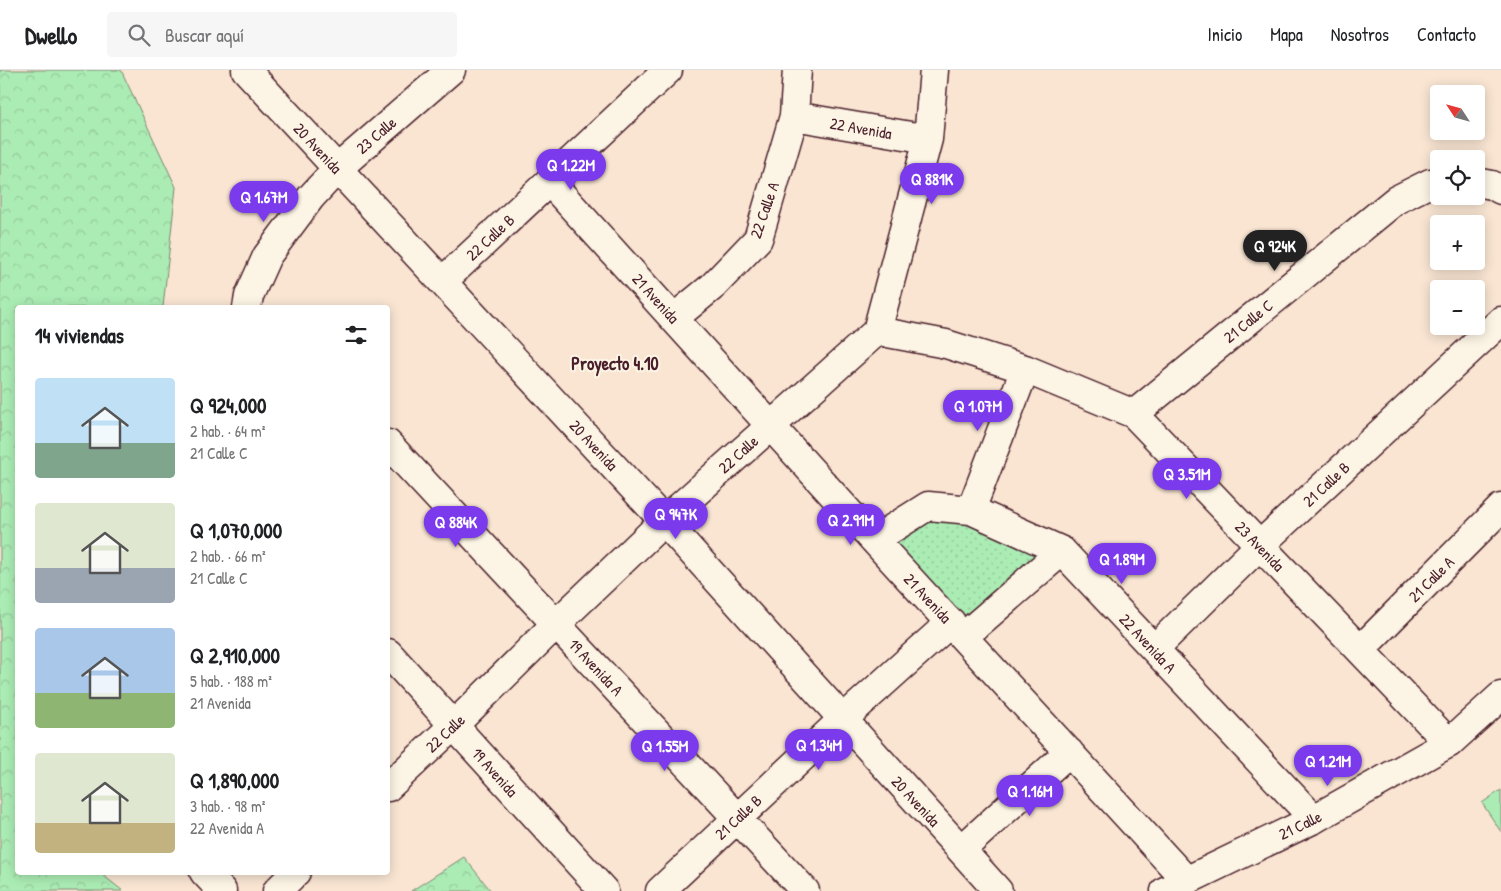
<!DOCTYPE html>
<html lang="es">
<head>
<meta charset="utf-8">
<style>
  body { margin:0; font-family:"Patrick Hand",sans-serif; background:#f6f6f6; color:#202124; height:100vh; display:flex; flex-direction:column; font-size:19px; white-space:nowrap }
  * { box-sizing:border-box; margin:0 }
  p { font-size:16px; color:#757577 }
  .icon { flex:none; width:28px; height:28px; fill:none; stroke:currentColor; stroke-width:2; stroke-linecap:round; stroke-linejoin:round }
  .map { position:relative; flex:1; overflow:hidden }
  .sheet { position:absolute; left:15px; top:235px; width:375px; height:570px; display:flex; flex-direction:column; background:#fff; border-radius:5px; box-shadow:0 2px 12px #0003 }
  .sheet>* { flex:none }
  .needle { width:32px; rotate:306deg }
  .tools { position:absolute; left:1430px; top:15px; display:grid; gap:10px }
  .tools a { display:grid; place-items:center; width:55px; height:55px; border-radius:5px; background:#fff; box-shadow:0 2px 12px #0003; font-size:25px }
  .price { position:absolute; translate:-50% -42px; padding:0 11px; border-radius:18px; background:#7c3aed; color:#fff; font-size:16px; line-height:32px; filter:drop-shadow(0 1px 2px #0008) }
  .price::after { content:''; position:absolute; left:50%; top:30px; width:15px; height:11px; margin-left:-8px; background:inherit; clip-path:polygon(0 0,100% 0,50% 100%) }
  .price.selected { background:#222; color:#fff }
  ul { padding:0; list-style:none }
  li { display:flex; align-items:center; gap:15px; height:125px; padding:0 20px }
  li span { display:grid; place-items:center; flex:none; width:140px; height:100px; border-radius:5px; color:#555 }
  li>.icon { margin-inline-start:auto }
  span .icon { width:60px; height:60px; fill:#fffc; stroke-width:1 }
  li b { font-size:21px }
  h2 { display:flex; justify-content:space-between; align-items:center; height:60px; padding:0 20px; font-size:21px }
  header { display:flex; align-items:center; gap:30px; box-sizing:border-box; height:70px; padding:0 25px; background:#fff; border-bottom:1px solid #e0e0e0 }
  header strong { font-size:24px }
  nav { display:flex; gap:28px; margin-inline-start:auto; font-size:18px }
  .search { width:350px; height:45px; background:#f6f6f6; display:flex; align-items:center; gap:12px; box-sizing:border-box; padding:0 18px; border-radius:5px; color:#757577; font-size:19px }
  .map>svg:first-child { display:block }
  .grass { fill:url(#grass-dots); stroke:#7a8670 }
  .forest { fill:url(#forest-crowns); stroke:#7a8670 }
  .pitch { fill:#abecb4; stroke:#7a8670 }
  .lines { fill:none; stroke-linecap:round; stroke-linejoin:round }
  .minor-casing { stroke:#4a1f2b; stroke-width:31 }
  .tertiary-casing { stroke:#4a1f2b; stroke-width:31 }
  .minor { stroke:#fcf5e5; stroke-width:28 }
  .tertiary { stroke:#fcf5e5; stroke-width:28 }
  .labels { text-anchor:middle; stroke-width:4; stroke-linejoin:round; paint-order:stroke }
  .street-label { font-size:16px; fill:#4a1f2b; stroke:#fcf5e5 }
  .neighbourhood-label { font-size:18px; font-weight:bold; fill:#4a1f2b; stroke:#fcf5e5 }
</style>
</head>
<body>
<header>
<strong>Dwello</strong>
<div class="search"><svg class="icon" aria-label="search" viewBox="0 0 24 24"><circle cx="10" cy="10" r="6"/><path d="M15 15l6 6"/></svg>Buscar aquí</div>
<nav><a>Inicio</a><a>Mapa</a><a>Nosotros</a><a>Contacto</a></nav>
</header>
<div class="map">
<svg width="1501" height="821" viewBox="0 0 1501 821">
  <defs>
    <pattern id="grass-dots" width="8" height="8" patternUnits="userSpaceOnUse" patternTransform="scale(1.25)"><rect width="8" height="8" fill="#abecb4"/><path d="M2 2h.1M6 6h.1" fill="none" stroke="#95ca9b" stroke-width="1.8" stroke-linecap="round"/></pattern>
    <pattern id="forest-crowns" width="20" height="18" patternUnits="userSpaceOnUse" patternTransform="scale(1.25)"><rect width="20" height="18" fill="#abecb4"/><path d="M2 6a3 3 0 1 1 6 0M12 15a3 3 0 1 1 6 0" fill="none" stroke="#95ca9b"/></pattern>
  </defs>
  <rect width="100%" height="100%" fill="#f9e5d2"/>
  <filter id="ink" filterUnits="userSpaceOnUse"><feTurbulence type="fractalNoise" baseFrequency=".02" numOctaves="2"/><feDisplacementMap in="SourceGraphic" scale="10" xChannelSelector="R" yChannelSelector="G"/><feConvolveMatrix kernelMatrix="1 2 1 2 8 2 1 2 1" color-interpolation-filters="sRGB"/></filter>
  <g filter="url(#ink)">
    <!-- grass -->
    <path class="grass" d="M 928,436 L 1062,481 L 964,566 L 874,470 Z"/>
    <!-- forest -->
    <path class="forest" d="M 0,0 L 121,0 L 176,117 L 163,237 L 18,238 L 18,802 L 100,803 L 123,821 L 0,821 Z
      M 464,787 L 491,821 L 411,821 Z"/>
    <!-- pitch -->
    <path class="pitch" d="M 1501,720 L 1501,762 L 1482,733 Z"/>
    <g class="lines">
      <defs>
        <path id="minor" d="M 246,0 L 664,451 L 998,821
          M 794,46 L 928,69
          M 550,112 L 874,470 L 1186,810
          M 1476,112 L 1492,115 L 1501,120
          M 443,211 L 668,0
          M 247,238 L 249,226 L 267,186 L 311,127 L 337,99 L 451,0
          M 674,248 L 713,216 L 758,169 L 794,46 L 797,0
          M 877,261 L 946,274 L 1025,299 L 1134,344 L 1449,673
          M 1134,344 L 1396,130 L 1430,113 L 1439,113
          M 388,374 L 805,821
          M 971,440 L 1025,299
          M 874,470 L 928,436 L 971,440 L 1062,481 L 1314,749
          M 964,566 L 1062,481
          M 1154,579 L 1260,475 L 1501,251
          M 1360,580 L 1501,438
          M 388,583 L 604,821
          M 388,717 L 453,656 L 556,554 L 664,451 L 877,261 L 928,69 L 934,0
          M 961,780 L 1069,682
          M 204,802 L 222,821
          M 277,821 L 296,802
          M 660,821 L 842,650 L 951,552"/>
        <path id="tertiary" d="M 1165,821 L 1314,749 L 1449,673 L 1501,626"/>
      </defs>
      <!-- minor casing -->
      <use href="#minor" class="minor-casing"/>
      <!-- tertiary casing -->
      <use href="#tertiary" class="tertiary-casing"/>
      <!-- minor -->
      <use href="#minor" class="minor"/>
      <!-- tertiary -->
      <use href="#tertiary" class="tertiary"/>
    </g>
  </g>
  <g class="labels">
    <!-- street labels -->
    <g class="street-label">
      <text transform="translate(861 58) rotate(10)" y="6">22 Avenida</text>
      <text transform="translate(376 65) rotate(-41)" y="6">23 Calle</text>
      <text transform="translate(318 78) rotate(47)" y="6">20 Avenida</text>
      <text transform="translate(764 140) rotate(-71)" y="6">22 Calle A</text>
      <text transform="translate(490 167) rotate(-43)" y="6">22 Calle B</text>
      <text transform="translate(656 228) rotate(48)" y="6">21 Avenida</text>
      <text transform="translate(1248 251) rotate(-39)" y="6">21 Calle C</text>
      <text transform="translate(594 375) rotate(47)" y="6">20 Avenida</text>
      <text transform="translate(738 384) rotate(-42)" y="6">22 Calle</text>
      <text transform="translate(1326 414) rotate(-43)" y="6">21 Calle B</text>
      <text transform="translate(1260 476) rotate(46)" y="6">23 Avenida</text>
      <text transform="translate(1431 509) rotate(-45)" y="6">21 Calle A</text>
      <text transform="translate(928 528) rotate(47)" y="6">21 Avenida</text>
      <text transform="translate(1148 573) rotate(47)" y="6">22 Avenida A</text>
      <text transform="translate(596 597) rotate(47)" y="6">19 Avenida A</text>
      <text transform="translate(445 663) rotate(-43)" y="6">22 Calle</text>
      <text transform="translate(495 702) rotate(48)" y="6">19 Avenida</text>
      <text transform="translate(916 731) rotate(47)" y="6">20 Avenida</text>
      <text transform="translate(738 747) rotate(-43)" y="6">21 Calle B</text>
      <text transform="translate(1300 755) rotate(-26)" y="6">21 Calle</text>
    </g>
    <!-- neighbourhood labels -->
    <g class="neighbourhood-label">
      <text x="615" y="300">Proyecto 4.10</text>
    </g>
  </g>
</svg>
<div class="tools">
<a><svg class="needle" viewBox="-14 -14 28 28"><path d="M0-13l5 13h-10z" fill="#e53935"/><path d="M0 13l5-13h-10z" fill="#757577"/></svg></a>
<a><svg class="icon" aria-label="locate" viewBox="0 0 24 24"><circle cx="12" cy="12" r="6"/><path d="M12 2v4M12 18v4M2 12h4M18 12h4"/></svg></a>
<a>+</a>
<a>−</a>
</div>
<b class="price" style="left:571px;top:121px">Q 1.22M</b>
<b class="price" style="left:932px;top:135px">Q 881K</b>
<b class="price" style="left:264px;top:153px">Q 1.67M</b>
<b class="price selected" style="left:1275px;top:202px">Q 924K</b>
<b class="price" style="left:978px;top:362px">Q 1.07M</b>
<b class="price" style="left:1187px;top:430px">Q 3.51M</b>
<b class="price" style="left:676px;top:470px">Q 947K</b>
<b class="price" style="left:851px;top:476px">Q 2.91M</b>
<b class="price" style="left:456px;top:478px">Q 884K</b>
<b class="price" style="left:1122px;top:515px">Q 1.89M</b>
<b class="price" style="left:819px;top:701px">Q 1.34M</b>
<b class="price" style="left:665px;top:702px">Q 1.55M</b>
<b class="price" style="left:1328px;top:717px">Q 1.21M</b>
<b class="price" style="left:1030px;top:747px">Q 1.16M</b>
<section class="sheet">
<h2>14 viviendas<svg class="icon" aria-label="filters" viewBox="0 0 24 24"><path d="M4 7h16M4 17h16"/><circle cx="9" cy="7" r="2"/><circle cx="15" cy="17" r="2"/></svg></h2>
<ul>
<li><span style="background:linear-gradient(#bfe0f5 65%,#7fa58c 0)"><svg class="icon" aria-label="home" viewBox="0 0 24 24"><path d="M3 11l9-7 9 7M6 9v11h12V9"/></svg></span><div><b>Q 924,000</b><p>2 hab. · 64 m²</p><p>21 Calle C</p></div></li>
<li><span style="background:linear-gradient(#dfe7d0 65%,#9aa5b1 0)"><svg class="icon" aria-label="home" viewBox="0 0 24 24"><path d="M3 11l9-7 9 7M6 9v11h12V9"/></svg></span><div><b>Q 1,070,000</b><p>2 hab. · 66 m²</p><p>21 Calle C</p></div></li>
<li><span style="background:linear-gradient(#a9c7e8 65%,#8fb573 0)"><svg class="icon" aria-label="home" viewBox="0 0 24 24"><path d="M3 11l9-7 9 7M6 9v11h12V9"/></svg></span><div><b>Q 2,910,000</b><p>5 hab. · 188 m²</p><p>21 Avenida</p></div></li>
<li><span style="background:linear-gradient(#dfe7d0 70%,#c2b280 0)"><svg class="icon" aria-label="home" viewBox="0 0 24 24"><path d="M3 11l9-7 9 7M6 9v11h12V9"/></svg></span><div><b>Q 1,890,000</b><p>3 hab. · 98 m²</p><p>22 Avenida A</p></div></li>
</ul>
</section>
</div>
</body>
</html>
